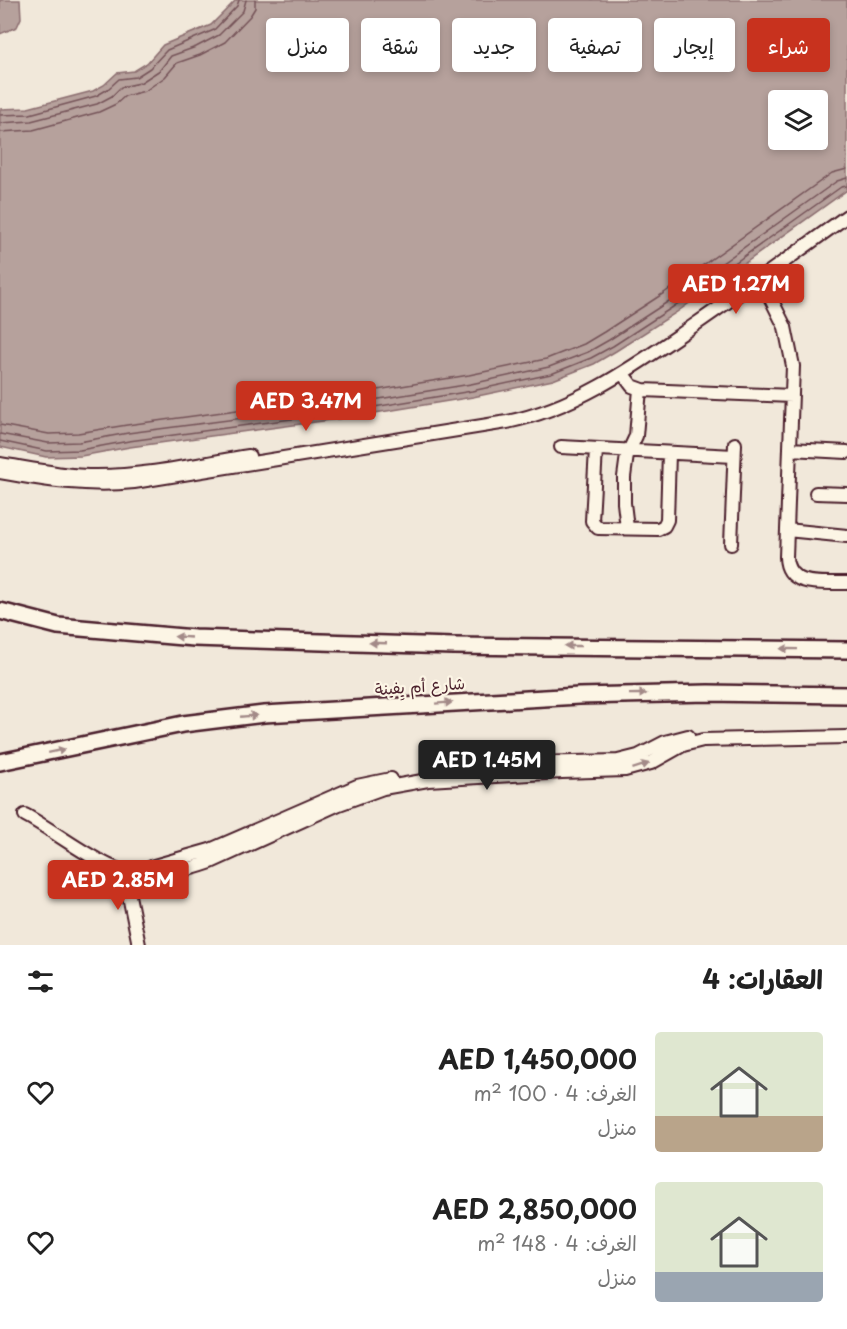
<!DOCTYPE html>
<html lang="ar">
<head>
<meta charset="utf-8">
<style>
  body { margin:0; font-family:"Playpen Sans","Playpen Sans Arabic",sans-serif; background:#f2f2f2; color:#222; direction:rtl; height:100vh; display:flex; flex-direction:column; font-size:22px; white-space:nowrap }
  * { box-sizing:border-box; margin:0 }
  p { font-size:20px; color:#767676 }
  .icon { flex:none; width:33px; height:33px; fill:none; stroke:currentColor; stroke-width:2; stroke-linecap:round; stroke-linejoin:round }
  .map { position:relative; height:945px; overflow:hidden; direction:ltr }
  .sheet { display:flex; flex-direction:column; background:#fff; flex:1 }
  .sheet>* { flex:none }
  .hud { position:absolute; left:18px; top:18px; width:812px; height:54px; direction:rtl; display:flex; gap:12px }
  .tools { position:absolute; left:768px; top:90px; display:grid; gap:12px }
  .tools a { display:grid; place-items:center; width:60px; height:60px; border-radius:6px; background:#fff; box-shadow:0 3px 9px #0003; font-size:30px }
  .price { position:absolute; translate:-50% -51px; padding:0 14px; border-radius:6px; background:#c8321e; color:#fff; font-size:20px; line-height:39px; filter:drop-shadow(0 2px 3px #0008) }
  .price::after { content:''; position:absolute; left:50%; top:36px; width:18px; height:14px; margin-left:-9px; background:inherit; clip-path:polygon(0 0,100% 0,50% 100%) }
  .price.on { background:#222; color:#fff }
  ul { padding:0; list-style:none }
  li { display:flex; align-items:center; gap:18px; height:150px; padding:0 24px }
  li span { display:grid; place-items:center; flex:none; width:168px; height:120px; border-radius:6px; color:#555 }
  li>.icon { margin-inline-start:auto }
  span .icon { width:72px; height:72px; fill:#fffc; stroke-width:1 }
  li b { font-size:26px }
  h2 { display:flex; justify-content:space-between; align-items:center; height:72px; padding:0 24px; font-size:26px }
  .tag { padding:0 21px; border-radius:6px; background:#fff; box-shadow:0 3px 9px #0003; font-size:21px; line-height:54px }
  .tag.on { background:#c8321e; color:#fff }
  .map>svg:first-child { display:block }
  .water { fill:#b6a19c; stroke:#8b6d6f; stroke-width:1.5; fill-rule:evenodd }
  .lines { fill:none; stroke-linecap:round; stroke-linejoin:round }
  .shore { stroke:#755358; stroke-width:1.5 }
  .minor-casing { stroke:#4a1f2b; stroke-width:16 }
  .major-casing { stroke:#4a1f2b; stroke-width:20 }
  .minor { stroke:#fcf5e5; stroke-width:12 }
  .major { stroke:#fcf5e5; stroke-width:15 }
  .oneway { fill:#a38a88 }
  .labels { text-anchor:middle; stroke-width:4.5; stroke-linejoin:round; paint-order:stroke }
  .street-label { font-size:16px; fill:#4a1f2b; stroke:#fcf5e5 }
</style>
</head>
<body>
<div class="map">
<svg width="847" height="945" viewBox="0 0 847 945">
  <rect width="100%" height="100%" fill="#f1e8da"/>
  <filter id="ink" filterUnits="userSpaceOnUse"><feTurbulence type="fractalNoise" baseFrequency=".0167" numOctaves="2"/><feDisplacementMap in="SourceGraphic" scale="12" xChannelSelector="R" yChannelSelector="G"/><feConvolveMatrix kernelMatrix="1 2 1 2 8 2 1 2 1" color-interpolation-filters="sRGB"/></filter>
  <g filter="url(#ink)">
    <!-- water -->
    <path class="water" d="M 0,0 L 20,0 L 21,18 L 17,27 L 0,34 Z
      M 236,0 L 847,0 L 847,190 L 677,312 L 616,351 L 594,364 L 553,380 L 473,397 L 338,419 L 130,447 L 81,456 L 46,457 L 0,447 L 0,109 L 28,108 L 93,91 L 104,85 L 117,73 L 134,71 L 147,63 L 163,45 L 211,25 ZM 818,100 L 818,140 L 778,140 L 778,100 Z"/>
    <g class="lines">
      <!-- shore -->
      <path class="shore" d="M 0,115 L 30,114 L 96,96 L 108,89 L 119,79 L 136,77 L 150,68 L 167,50 L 214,30 L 237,6 L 239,0
        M 0,123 L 31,121 L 97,104 L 112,96 L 121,87 L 140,83 L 160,70 L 171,56 L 196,47 L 219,35 L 243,11 L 246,0
        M 0,132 L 33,130 L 99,112 L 116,104 L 125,96 L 145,91 L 165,77 L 177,63 L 200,55 L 225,42 L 250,16 L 255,8 L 255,0
        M 0,425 L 49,434 L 78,433 L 127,425 L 334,397 L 469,375 L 546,359 L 584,344 L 604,332 L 664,293 L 832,173 L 847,169
        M 0,434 L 48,443 L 79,442 L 128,433 L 336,406 L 471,384 L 549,367 L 588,352 L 609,340 L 669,301 L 837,181 L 847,178
        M 0,441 L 47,451 L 80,450 L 129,441 L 337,413 L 472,391 L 551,374 L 591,358 L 613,346 L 673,307 L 841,187 L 847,186"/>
      <defs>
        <path id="minor" d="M 761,279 L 785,327 L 793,366 L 786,557 C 787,589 825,582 847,583
          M 623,374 L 632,386 L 643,390 L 792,396
          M 561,447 L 734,456
          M 596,449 L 592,521 L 598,528 L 658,529 L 664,526 L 667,520 L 669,453
          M 790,449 L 847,452
          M 0,464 C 32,469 64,476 97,476 C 147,476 199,464 249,456
          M 0,472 C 45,480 88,487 134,482 L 507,422 C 577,408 636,365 693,326 C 745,290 796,253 847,216
          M 816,493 L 847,494
          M 627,528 L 624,503 L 624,477 L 627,455 L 636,436 L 640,389
          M 787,530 L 847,536
          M 731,544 L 735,444
          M 447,772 L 530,763 L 618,761 L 638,756 L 665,742 L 688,736
          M 25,815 C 57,832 100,868 134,874 C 159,878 188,870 211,862 L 339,804 L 383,788 L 428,780 L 562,772 L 625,770 L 651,763 L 683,745 L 703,740 L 847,737
          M 124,871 L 139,945
          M 142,872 L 154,866 L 210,850 L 357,786 L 391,779"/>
        <path id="major" d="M 0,611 L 58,626 L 194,638 L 453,646 L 847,650
          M 0,762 L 183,724 L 264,714 L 579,696 L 708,693 L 847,695"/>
      </defs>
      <!-- minor casing -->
      <use href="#minor" class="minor-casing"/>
      <!-- major casing -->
      <use href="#major" class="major-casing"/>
      <!-- minor -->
      <use href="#minor" class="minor"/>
      <!-- major -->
      <use href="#major" class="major"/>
    </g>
    <!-- one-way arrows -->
    <defs><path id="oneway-solid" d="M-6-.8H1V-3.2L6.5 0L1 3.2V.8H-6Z" transform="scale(1.5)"/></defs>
    <g class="oneway">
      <use href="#oneway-solid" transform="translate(183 637) rotate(-177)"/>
      <use href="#oneway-solid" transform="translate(378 643) rotate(-178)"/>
      <use href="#oneway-solid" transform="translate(573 646) rotate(-180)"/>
      <use href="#oneway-solid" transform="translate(789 649) rotate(-179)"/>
      <use href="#oneway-solid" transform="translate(638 694) rotate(-1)"/>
      <use href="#oneway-solid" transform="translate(444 703) rotate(-4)"/>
      <use href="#oneway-solid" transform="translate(249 716) rotate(-5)"/>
      <use href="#oneway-solid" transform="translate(57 751) rotate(-12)"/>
      <use href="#oneway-solid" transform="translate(641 766) rotate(-18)"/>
    </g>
  </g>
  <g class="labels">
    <!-- street labels -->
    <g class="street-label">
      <text transform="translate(420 686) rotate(-4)" y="6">شارع أم يِفينة</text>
    </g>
  </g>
</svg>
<div class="tools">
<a><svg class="icon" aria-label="layers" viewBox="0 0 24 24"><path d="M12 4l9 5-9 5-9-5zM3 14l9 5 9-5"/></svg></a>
</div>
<b class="price" style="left:736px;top:315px">AED 1.27M</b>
<b class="price" style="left:306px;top:432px">AED 3.47M</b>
<b class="price on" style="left:487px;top:791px">AED 1.45M</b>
<b class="price" style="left:118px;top:911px">AED 2.85M</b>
<div class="hud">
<a class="tag on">شراء</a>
<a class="tag">إيجار</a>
<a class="tag">تصفية</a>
<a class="tag">جديد</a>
<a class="tag">شقة</a>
<a class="tag">منزل</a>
</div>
</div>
<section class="sheet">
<h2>العقارات: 4<svg class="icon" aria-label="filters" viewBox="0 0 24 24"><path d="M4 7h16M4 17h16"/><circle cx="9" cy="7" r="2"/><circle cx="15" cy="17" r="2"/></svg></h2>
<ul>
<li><span style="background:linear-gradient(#dfe7d0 70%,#b9a48a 0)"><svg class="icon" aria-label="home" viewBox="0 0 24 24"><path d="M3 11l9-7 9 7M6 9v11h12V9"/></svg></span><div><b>AED 1,450,000</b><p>الغرف: 4 · 100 m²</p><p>منزل</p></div><svg class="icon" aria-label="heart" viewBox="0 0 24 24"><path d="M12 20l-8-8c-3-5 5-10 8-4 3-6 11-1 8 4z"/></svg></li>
<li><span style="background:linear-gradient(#dfe7d0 75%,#9aa5b1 0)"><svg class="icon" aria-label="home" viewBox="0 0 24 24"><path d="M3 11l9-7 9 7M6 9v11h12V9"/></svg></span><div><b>AED 2,850,000</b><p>الغرف: 4 · 148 m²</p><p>منزل</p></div><svg class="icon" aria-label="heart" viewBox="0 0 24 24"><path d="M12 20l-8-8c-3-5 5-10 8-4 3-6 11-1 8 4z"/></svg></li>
</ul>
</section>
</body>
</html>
